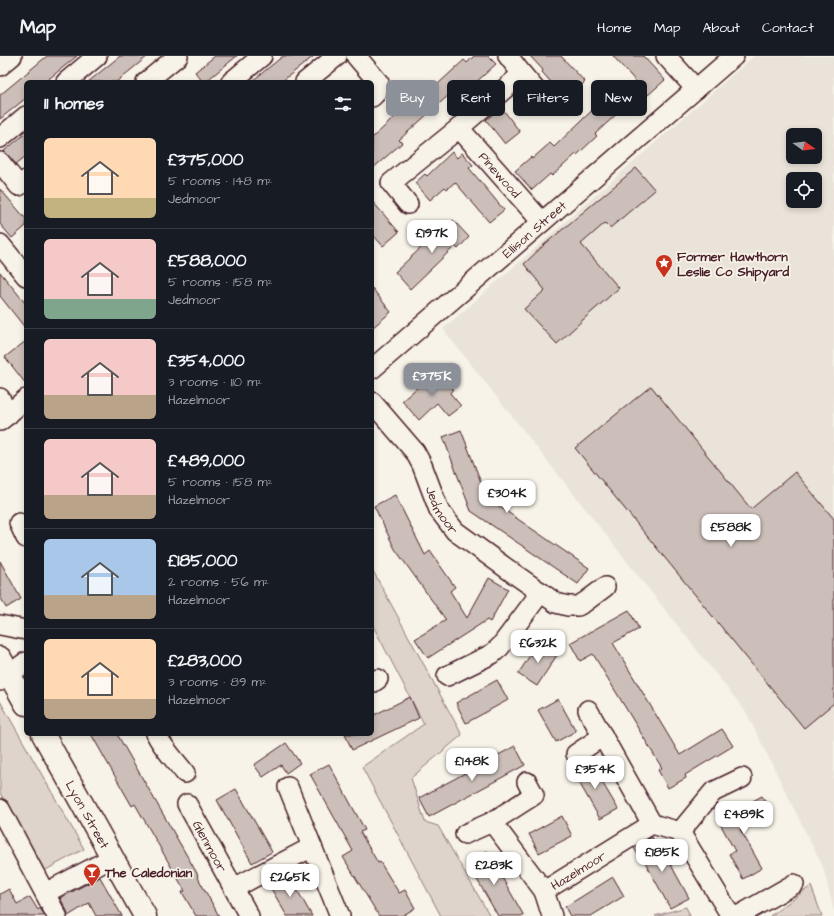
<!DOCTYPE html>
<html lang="en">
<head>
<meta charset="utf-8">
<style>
  body { margin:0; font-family:"Architects Daughter",sans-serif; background:#242831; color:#f1f3f6; height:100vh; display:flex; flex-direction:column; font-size:15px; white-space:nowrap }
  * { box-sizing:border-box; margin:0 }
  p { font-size:13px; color:#9ea1a6 }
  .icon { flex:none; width:22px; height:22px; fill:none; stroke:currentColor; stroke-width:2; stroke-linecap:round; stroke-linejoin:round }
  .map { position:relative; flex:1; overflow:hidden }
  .side { position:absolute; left:24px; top:24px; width:350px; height:656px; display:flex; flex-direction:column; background:#171b24; border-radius:6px; box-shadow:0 2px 6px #0003 }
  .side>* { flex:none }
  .hud { position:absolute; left:386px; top:24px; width:380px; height:36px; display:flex; gap:8px }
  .needle { width:26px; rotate:104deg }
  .fabs { position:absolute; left:786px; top:72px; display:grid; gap:8px }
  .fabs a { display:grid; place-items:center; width:36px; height:36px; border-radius:6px; background:#171b24; box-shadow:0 2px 6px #0003; font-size:20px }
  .price { position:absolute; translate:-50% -34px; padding:0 9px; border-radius:8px; background:#fff; color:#222; font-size:13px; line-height:26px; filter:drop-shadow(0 1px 2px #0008) }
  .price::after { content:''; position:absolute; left:50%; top:24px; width:12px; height:9px; margin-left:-6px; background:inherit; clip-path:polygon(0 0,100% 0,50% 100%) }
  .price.active { background:#8c9099; color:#fff }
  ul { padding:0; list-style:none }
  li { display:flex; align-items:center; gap:12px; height:100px; padding:0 20px }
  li+li { border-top:1px solid #363941 }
  li span { display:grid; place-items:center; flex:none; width:112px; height:80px; border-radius:6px; color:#555 }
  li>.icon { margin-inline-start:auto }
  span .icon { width:48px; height:48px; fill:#fffc; stroke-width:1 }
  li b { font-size:17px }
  h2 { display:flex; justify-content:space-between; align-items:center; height:48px; padding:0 20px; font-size:17px }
  .tag { padding:0 14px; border-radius:6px; background:#171b24; box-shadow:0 2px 6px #0003; font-size:14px; line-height:36px }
  .tag.active { background:#8c9099; color:#fff }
  header { display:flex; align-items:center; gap:24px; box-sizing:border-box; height:56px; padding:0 20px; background:#171b24; border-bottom:1px solid #363941 }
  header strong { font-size:19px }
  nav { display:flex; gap:22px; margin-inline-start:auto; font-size:14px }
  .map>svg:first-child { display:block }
  .built { fill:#eae3da; fill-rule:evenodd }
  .green { fill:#ded4cc; stroke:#947a7c }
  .building { fill:#ccbfb9; stroke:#4a1f2b }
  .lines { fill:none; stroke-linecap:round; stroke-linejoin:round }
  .minor-casing { stroke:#4a1f2b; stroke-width:22 }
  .major-casing { stroke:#4a1f2b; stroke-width:25 }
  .minor { stroke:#f7f3e8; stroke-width:19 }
  .major { stroke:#f7f3e8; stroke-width:22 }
  .labels { text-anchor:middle; stroke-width:3.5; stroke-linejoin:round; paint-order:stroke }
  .street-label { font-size:13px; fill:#4a1f2b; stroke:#f7f3e8 }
  .poi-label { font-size:13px; font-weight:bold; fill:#4a1f2b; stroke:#f7f3e8; text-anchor:start }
</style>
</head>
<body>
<header>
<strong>Map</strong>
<nav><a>Home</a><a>Map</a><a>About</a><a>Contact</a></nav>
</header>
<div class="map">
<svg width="834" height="860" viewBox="0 0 834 860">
  <rect width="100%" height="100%" fill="#f7f3e8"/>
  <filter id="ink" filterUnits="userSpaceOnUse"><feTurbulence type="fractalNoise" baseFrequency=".025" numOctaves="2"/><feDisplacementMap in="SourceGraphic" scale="8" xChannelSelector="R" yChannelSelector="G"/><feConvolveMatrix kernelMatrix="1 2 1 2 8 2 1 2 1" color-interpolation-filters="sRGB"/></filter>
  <g filter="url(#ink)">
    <!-- built -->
    <path class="built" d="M 754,0 L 834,0 L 834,855 L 823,811 L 746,656 L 443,273 ZM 793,79 L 815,79 L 815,101 L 793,101 ZM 793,123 L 815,123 L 815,145 L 793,145 Z"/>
    <!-- green -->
    <path class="green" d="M 372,513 L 462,679 L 411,722 L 425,766 L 438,770 L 490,860 L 441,860 L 362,711 L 424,668 L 372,568 Z
      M 0,645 L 84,793 L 44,815 L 0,737 Z
      M 811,830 L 822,860 L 770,860 Z
      M 686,851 L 690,860 L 655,860 Z"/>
    <!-- building -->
    <path class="building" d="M 47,0 L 77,0 L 45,26 L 26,26 L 26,42 L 0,63 L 0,39 Z
      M 120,0 L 148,0 L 116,26 L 88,26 Z
      M 215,0 L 237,0 L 205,26 L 203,26 L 195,16 Z
      M 283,0 L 314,0 L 281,26 L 251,26 Z
      M 474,0 L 488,0 L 496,8 L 457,44 L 451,37 L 399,84 L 402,87 L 372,113 L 372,82 L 396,60 L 393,58 L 420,33 L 426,39 L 464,4 L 467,7 Z
      M 530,0 L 561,0 L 585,26 L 566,43 L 542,16 L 543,14 Z
      M 613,0 L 643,0 L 665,24 L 648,39 Z
      M 607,40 L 620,55 L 595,78 L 597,80 L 577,99 L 576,98 L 552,120 L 550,118 L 532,134 L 515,115 L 531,101 L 532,103 L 550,87 L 554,91 Z
      M 501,51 L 520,76 L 505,88 L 486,64 Z
      M 26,77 L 26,100 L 16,108 L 4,95 Z
      M 452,96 L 457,102 L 462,97 L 473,109 L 469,112 L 504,154 L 489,166 L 455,126 L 447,133 L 445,131 L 430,144 L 415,127 L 425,118 L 427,120 Z
      M 636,112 L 655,134 L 610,172 L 605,167 L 581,188 L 619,232 L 586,261 L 557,288 L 524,253 L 545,234 L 524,208 L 545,188 Z
      M 0,133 L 26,163 L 26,170 L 12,182 L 0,168 Z
      M 372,145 L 399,176 L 383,190 L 372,178 Z
      M 453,164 L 469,181 L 458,193 L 455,190 L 410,233 L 395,216 L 438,176 L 439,178 Z
      M 0,216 L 26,248 L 26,273 L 0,240 Z
      M 372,232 L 391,256 L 372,272 Z
      M 26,285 L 26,328 L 5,301 Z
      M 437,314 L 453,333 L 450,337 L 461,350 L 448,360 L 437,347 L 419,364 L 402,345 Z
      M 651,330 L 751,453 L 795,416 L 834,463 L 834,647 L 804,672 L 575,392 Z
      M 461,374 L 487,442 L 589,512 L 578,528 L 471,455 L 443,381 Z
      M 395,439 L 425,499 L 430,495 L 455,531 L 450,535 L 467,562 L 489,522 L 508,533 L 490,566 L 487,564 L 428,602 L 415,583 L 446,564 L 395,493 L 374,450 Z
      M 0,505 L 21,543 L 6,552 L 0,540 Z
      M 629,554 L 639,573 L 613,587 L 680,699 L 722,673 L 733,690 L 685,719 L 686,722 L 668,732 L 658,714 L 662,712 L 593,598 L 580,605 L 570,587 Z
      M 538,587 L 557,599 L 537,630 L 518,618 Z
      M 497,624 L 508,644 L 466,667 L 456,647 Z
      M 410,641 L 419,662 L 352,694 L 345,678 L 372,678 L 372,660 Z
      M 558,643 L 576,675 L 556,686 L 538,654 Z
      M 91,678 L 117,678 L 198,819 L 197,820 L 219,860 L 196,860 L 182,836 L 185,835 L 135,748 L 132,750 Z
      M 286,687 L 300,707 L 286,717 L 281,709 L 263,721 L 254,709 Z
      M 515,690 L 525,709 L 429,761 L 419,742 Z
      M 589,704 L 618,753 L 600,763 L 572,714 Z
      M 329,708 L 365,774 L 360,776 L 378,807 L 380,806 L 399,837 L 405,834 L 415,852 L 402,860 L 379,860 L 343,801 L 353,795 L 310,718 Z
      M 236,733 L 272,796 L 252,807 L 217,744 Z
      M 762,740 L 771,756 L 740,773 L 762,812 L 743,823 L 729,798 L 735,795 L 718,764 Z
      M 562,760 L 572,780 L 539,797 L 529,778 Z
      M 652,781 L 663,801 L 666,800 L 689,842 L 670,852 L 644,804 L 642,805 L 634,792 Z
      M 487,795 L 524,860 L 498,860 L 467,806 Z
      M 288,818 L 312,860 L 287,860 L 269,829 Z
      M 100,821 L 122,860 L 96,860 L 89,847 L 68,860 L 67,855 L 60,842 Z
      M 613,821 L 624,840 L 591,860 L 570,860 L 565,851 Z
      M 9,833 L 17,848 L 30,841 L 38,854 L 40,852 L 45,860 L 0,860 L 0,838 Z"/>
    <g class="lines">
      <defs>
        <g id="minor">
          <path d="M 356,0 L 379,27 C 378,33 377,37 372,41"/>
          <path id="s1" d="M 508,0 L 522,18 L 459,72 L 542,166"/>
          <path d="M 666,0 L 696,33"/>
          <path d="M 0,10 L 12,0"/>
          <path d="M 522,18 L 545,45"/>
          <path d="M 66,26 L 97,0"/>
          <path d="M 146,26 L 178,0"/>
          <path d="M 231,26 L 262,0"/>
          <path d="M 305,26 L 337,0"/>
          <path d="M 0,82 L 26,60"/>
          <path d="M 0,106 L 19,130 L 26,124"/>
          <path d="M 408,148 L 391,127 L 459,72"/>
          <path d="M 0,188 L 26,220"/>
          <path id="s2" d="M 372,313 L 734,0"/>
          <path d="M 0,342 L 8,359"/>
          <path id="s3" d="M 372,346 L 415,396 L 422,409 L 439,454 L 455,475 L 513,517 L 556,547 L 568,550 L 578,550 L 585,546 L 605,531"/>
          <path d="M 0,365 L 26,343"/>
          <path d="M 19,467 L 26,482"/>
          <path d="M 0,569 L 26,574"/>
          <path d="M 447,620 L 492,598 L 500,591 L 541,536"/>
          <path d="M 0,625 L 26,606"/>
          <path d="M 372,627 L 378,623"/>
          <path d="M 588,654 L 652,768"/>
          <path d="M 156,678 C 163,692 175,704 185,717"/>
          <path d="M 576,698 L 603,680"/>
          <path id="s4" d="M 527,726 L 534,739 L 492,766 L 544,835 L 652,768 L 680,776 L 731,860"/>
          <path d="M 288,731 L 340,860"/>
          <path id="s5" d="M 187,748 L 249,860"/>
          <path d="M 0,753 L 57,860"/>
          <path d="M 680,776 L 713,736 L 742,722"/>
          <path d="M 465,778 L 492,766"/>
          <path d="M 234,832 L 312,791"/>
          <path d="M 544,835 L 552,860"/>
          <path d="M 45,837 L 112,802"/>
          <path d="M 738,860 L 794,828"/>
        </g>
        <g id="major">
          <path d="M 0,602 L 26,648"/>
          <path id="s6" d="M 43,678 L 145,860"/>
        </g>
      </defs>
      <!-- minor casing -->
      <use href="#minor" class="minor-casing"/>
      <!-- major casing -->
      <use href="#major" class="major-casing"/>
      <!-- minor -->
      <use href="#minor" class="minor"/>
      <!-- major -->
      <use href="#major" class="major"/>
    </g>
  </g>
  <!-- icons -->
  <defs>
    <symbol id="sight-pin" viewBox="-11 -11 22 30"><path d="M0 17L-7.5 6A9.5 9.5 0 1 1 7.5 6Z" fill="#c8321e" stroke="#f7f3e8"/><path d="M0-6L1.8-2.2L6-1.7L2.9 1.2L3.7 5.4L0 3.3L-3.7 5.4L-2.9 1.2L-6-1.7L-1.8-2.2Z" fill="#fff"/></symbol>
    <symbol id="bar-pin" viewBox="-11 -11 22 30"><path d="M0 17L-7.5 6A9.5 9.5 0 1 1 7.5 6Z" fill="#c8321e" stroke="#f7f3e8"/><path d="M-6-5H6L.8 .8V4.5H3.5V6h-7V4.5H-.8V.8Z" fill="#fff"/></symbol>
  </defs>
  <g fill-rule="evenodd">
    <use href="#sight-pin" x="654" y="197" width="20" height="27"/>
    <use href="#bar-pin" x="82" y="806" width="20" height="27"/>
  </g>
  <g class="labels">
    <!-- street labels -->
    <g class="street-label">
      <text dy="5" stroke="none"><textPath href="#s1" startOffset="168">Pinewood</textPath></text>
      <text dy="5" stroke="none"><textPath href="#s2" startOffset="214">Ellison Street</textPath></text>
      <text dy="5" stroke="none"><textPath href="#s3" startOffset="130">Jedmoor</textPath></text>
      <text dy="5" stroke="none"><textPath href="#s6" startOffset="92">Lyon Street</textPath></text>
      <text dy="5" stroke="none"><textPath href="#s5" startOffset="48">Glenmoor</textPath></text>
      <text dy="5" stroke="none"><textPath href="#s4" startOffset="191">Hazelmoor</textPath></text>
    </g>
    <!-- poi labels -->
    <g class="poi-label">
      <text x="677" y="205">Former Hawthorn<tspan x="677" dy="15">Leslie Co Shipyard</tspan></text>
      <text x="105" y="821">The Caledonian</text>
    </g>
  </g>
</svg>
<div class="fabs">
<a><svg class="needle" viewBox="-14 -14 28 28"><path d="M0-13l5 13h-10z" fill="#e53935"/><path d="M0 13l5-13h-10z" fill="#9ea1a6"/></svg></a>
<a><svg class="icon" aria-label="locate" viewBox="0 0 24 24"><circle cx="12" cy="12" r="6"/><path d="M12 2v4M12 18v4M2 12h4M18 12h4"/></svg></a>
</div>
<b class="price" style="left:432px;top:198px">£197K</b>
<b class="price active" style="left:432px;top:341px">£375K</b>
<b class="price" style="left:507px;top:458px">£304K</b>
<b class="price" style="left:731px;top:492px">£588K</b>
<b class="price" style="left:538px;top:608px">£632K</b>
<b class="price" style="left:472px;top:726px">£148K</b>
<b class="price" style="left:595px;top:734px">£354K</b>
<b class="price" style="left:744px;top:779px">£489K</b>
<b class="price" style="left:662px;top:817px">£185K</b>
<b class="price" style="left:494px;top:830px">£283K</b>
<b class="price" style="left:290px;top:842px">£265K</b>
<div class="hud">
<a class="tag active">Buy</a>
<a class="tag">Rent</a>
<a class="tag">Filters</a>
<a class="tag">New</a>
</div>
<section class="side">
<h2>11 homes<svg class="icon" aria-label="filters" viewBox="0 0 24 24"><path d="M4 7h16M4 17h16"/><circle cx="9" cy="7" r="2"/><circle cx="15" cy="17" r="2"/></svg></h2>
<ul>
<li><span style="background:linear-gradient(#ffd9b3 75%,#c2b280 0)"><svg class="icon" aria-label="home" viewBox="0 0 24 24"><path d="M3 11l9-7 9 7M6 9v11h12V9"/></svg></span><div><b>£375,000</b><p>5 rooms · 148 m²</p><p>Jedmoor</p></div></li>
<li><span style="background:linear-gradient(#f6c9c9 75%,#7fa58c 0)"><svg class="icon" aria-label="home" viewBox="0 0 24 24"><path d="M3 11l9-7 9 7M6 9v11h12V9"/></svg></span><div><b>£588,000</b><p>5 rooms · 158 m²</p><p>Jedmoor</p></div></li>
<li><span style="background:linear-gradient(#f6c9c9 70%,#b9a48a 0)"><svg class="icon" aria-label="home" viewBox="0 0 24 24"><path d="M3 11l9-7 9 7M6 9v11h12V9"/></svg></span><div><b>£354,000</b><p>3 rooms · 110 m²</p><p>Hazelmoor</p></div></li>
<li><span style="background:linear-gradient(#f6c9c9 70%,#b9a48a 0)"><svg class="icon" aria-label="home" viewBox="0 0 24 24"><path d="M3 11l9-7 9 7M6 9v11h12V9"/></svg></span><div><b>£489,000</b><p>5 rooms · 158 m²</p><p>Hazelmoor</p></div></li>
<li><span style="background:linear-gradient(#a9c7e8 70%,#b9a48a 0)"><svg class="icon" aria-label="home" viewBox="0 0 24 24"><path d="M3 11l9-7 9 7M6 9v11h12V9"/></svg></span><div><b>£185,000</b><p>2 rooms · 56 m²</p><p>Hazelmoor</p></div></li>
<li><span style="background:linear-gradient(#ffd9b3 75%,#b9a48a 0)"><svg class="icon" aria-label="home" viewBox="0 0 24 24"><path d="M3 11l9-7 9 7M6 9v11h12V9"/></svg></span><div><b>£283,000</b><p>3 rooms · 89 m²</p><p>Hazelmoor</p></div></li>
</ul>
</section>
</div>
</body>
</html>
